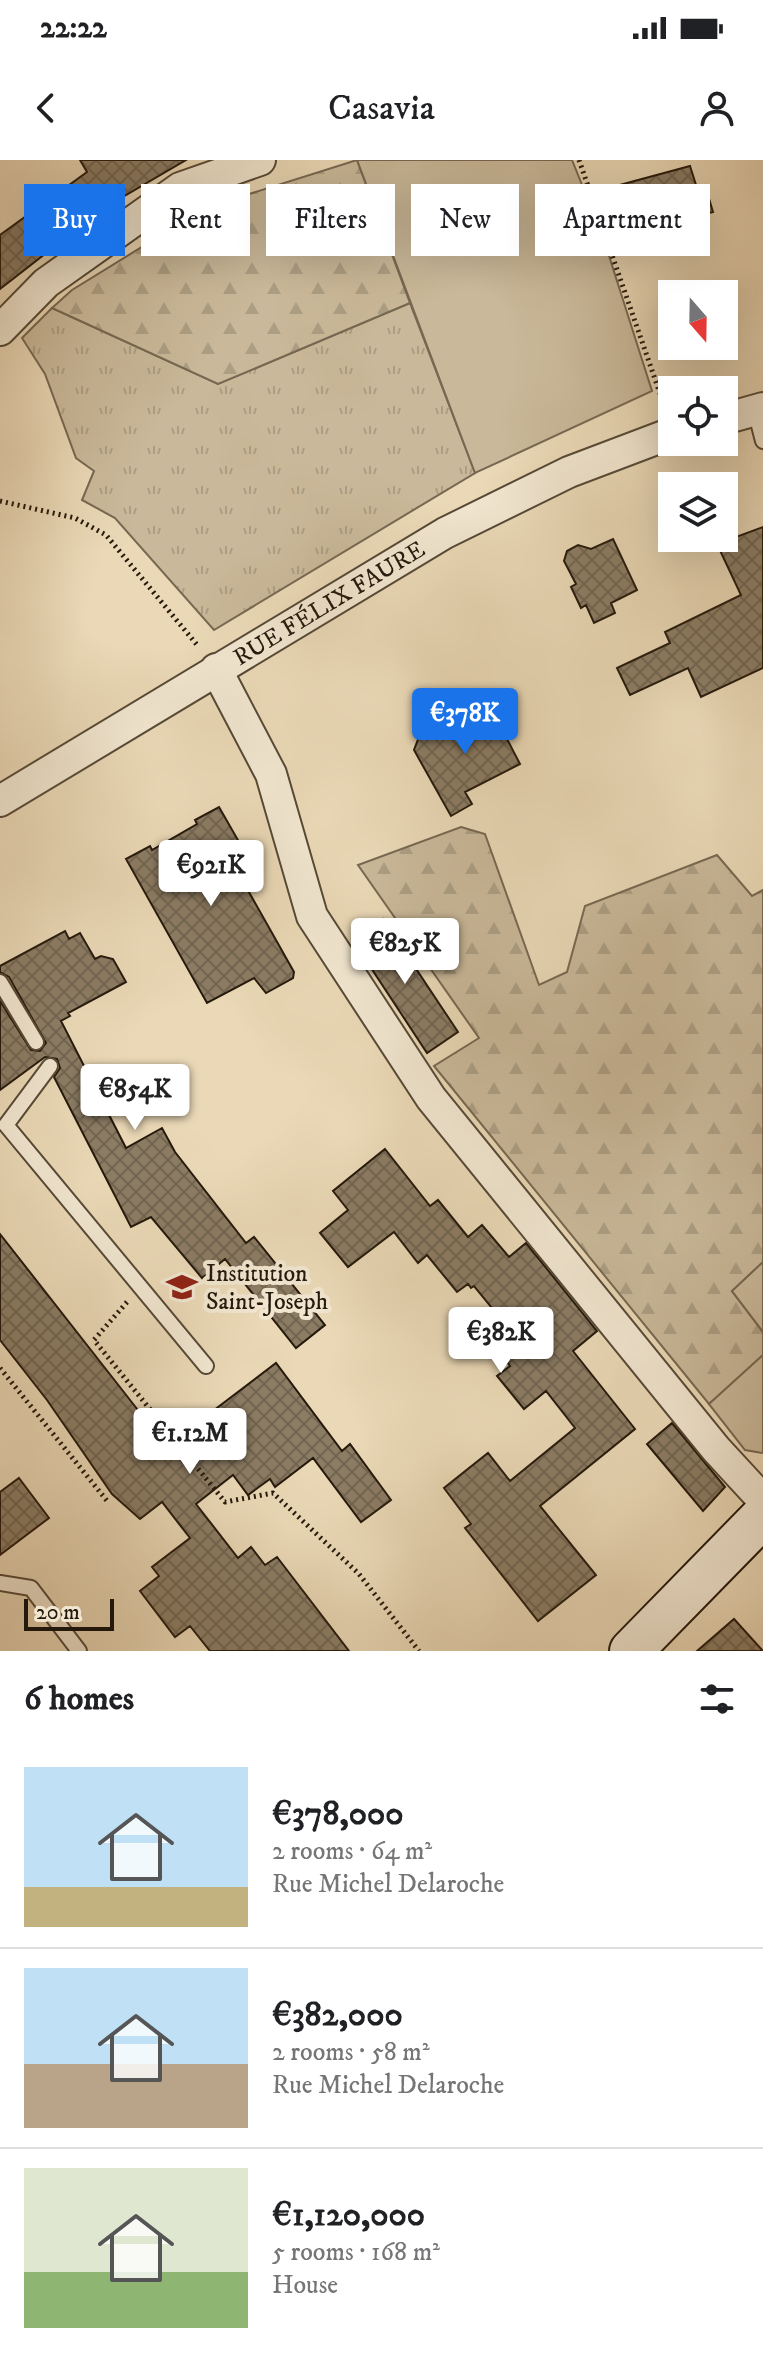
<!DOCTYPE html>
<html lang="en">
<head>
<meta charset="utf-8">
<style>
  body { margin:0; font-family:"IM FELL DW Pica",serif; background:#f6f6f6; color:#202124; height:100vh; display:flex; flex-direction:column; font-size:30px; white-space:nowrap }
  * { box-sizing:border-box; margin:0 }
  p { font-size:26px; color:#757577 }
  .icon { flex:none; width:44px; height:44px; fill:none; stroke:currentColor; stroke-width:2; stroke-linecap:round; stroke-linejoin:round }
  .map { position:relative; height:1491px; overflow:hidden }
  .sheet { display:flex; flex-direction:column; background:#fff; flex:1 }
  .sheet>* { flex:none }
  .hud { position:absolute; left:24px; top:24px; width:716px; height:72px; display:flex; gap:16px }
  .needle { width:52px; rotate:160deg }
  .tools { position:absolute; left:658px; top:120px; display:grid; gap:16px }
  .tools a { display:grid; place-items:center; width:80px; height:80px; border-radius:0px; background:#fff; box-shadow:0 8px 32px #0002; font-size:40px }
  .scale { position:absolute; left:24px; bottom:20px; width:90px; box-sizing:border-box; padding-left:8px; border:4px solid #25190c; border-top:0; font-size:22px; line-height:28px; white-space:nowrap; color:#25190c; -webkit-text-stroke:6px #f1e6d0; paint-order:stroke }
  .price { position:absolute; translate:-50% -68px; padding:0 18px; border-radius:8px; background:#fff; color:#222; font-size:26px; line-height:52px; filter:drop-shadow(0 2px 4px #0008) }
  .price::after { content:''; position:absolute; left:50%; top:48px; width:24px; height:18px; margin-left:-12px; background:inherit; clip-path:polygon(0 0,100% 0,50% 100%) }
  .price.selected { background:#1a73e8; color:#fff }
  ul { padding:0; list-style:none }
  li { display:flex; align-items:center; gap:24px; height:200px; padding:0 24px }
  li+li { border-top:2px solid #e0e0e0 }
  li span { display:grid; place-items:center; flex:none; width:224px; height:160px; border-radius:0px; color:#555 }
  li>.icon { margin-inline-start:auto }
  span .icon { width:96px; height:96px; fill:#fffc; stroke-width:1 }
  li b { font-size:34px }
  h2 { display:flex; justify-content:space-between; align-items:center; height:96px; padding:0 24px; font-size:34px }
  .pill { padding:0 28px; border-radius:0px; background:#fff; box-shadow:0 8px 32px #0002; font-size:28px; line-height:72px }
  .pill.selected { background:#1a73e8; color:#fff }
  .status { display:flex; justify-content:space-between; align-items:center; height:56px; padding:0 40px; background:#fff; direction:ltr }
  .status svg { height:22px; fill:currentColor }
  header { display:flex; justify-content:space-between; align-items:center; height:104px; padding:0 24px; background:#fff; font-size:36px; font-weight:600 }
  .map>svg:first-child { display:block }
  .grass { fill:url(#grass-tufts); stroke:#776852; stroke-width:2 }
  .forest { fill:url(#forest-firs); stroke:#776852; stroke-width:2 }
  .green { fill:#c9b899; stroke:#776852; stroke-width:2 }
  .building { fill:url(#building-cross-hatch); stroke:#25190c; stroke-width:2 }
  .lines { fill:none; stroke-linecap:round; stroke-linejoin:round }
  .lane-casing { stroke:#564936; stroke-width:18 }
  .street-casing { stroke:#564936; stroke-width:34 }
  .secondary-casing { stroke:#25190c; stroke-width:46 }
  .path { stroke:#25190c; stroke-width:5; stroke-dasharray:2 4; stroke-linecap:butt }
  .lane { stroke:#f1e6d0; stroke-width:14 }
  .street { stroke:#f1e6d0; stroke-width:30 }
  .secondary { stroke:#f1e6d0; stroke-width:42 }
  .labels { text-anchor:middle; stroke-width:8; stroke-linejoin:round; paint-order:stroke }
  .street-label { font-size:24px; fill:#25190c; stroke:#f1e6d0 }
  .poi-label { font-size:24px; fill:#25190c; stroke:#f1e6d0; text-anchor:start }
</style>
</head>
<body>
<div class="status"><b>22:22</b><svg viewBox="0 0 49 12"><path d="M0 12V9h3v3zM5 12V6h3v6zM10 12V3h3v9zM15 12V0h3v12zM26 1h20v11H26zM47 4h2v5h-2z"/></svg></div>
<header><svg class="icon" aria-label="back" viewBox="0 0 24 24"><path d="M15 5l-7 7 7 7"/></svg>Casavia<svg class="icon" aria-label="person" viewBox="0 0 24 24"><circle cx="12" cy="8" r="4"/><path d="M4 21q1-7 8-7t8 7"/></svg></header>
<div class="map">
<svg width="763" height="1491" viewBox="0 0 763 1491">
  <defs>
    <pattern id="grass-tufts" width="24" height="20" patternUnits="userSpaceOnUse" patternTransform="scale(2)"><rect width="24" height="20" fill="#c9b899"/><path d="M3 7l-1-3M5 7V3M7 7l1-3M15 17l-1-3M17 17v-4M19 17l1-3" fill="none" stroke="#ac9e83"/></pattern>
    <pattern id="forest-firs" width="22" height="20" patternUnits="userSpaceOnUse" patternTransform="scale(2)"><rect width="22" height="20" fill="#c9b899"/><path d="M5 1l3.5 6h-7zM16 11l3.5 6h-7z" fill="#ac9e83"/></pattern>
    <pattern id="building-cross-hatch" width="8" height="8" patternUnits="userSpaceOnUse" patternTransform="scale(2)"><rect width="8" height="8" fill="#8b7c64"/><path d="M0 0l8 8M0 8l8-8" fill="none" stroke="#716551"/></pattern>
  </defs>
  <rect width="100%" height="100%" fill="#ead8b6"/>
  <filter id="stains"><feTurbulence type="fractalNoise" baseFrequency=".0025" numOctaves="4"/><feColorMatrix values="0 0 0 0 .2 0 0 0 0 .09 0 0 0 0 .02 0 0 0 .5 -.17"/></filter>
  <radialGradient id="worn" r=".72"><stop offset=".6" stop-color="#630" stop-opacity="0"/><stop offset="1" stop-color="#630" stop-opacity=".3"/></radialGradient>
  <!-- grass -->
  <path class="grass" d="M 410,143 L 475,313 L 214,470 L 115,358 L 82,340 L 94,311 L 76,298 L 45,214 L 22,178 L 52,148 L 218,224 Z"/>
  <!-- forest -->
  <path class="forest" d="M 357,0 L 410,143 L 218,224 L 52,148 L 72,130 L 205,48 Z
    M 461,667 L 485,674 L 539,825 L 567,812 L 585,746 L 717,695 L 752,736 L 763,730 L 763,1102 L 732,1131 L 763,1172 L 763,1195 L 709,1244 L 434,906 L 479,878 L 358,705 Z"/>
  <!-- green -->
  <path class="green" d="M 357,0 L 572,0 L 603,77 L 652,231 L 475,313 Z
    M 763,1102 L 763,1172 L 732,1131 Z
    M 763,1195 L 763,1292 L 762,1293 L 745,1290 L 709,1244 Z"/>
  <!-- building -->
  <path class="building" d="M 80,0 L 186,0 L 104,48 L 0,129 L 0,75 L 87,12 Z
    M 690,6 L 697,28 L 705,25 L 713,52 L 705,54 L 709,66 L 619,94 L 611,66 L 627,61 L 616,26 Z
    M 763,367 L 763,508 L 701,537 L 688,508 L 630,535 L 617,508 L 670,483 L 665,472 L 741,435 L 717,384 Z
    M 613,379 L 637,430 L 611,443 L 615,453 L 594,463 L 586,445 L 581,448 L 571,427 L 576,424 L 564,401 L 567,391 L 578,385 L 591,389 Z
    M 472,545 L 492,550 L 520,604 L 465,632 L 472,644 L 451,656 L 414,590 L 419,577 L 470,551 Z
    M 219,647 L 255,710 L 241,718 L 294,812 L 293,818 L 266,833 L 254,818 L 207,843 L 126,699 L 150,686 L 152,690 L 197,664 L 195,660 Z
    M 383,759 L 458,872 L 427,893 L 352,779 Z
    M 65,771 L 69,779 L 80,773 L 95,799 L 101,796 L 113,799 L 126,822 L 68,853 L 70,856 L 61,861 L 126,988 L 162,968 L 175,992 L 246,1083 L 254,1077 L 325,1165 L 296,1188 L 225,1099 L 202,1118 L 151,1057 L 131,1067 L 54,917 L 60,908 L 57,899 L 45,897 L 0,930 L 0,841 L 31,890 L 40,891 L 46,883 L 9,817 L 0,812 L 0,806 Z
    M 385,989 L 430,1046 L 438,1040 L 468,1077 L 482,1065 L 509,1097 L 526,1083 L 597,1171 L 573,1191 L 635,1269 L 540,1346 L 596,1415 L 538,1461 L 465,1368 L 471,1364 L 444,1328 L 488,1293 L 510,1321 L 575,1268 L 546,1231 L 524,1249 L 497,1216 L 510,1206 L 489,1179 L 506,1165 L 474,1126 L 471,1128 L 468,1124 L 457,1132 L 427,1095 L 418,1103 L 394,1072 L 348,1107 L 320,1073 L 348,1050 L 333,1031 Z
    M 0,1074 L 170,1291 L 209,1263 L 205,1257 L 276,1203 L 342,1291 L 350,1284 L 391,1340 L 361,1362 L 313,1298 L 275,1327 L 270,1319 L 248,1335 L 233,1315 L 196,1344 L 238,1398 L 251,1387 L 265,1405 L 277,1397 L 349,1491 L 210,1491 L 190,1466 L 175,1477 L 140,1431 L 159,1416 L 152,1407 L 190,1378 L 162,1342 L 140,1359 L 112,1334 L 47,1240 L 0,1180 Z
    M 672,1263 L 725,1327 L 703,1351 L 647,1284 Z
    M 19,1318 L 49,1358 L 0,1395 L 0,1332 Z
    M 734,1459 L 763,1491 L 697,1491 Z"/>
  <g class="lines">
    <defs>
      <path id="lane" d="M 755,250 L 763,281
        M 0,822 L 36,882
        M 50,906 L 6,965 L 206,1206
        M 0,1423 L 31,1428 L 79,1491"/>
      <g id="street">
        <path d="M 0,170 L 46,123 L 180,28 L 260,0"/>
        <path d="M 724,259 L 763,248"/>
        <path d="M 216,509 L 271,614 L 312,756 L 431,938 L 716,1289 L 763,1340"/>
        <path id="s1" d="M 0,641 L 445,373 L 569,312 L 672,273"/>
      </g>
      <path id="secondary" d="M 631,1491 L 763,1356"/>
    </defs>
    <!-- lane casing -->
    <use href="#lane" class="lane-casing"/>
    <!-- street casing -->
    <use href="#street" class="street-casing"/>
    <!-- secondary casing -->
    <use href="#secondary" class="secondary-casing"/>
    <!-- path -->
    <path class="path" d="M 579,0 L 664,245
      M 0,341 L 75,358 L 106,375 L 198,486
      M 127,1142 L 94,1180 L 225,1342 L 273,1333 L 359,1414 L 419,1491
      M 0,1208 L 108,1342"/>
    <!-- lane -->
    <use href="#lane" class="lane"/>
    <!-- street -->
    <use href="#street" class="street"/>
    <!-- secondary -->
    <use href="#secondary" class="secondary"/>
  </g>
  <!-- icons -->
  <defs>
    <symbol id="school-bare" viewBox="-9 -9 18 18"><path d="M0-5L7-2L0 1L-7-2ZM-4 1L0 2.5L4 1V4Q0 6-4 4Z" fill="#8f2418" stroke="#f1e6d0" stroke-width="2.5" paint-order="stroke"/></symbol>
  </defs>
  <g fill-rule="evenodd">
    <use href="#school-bare" x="160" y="1105" width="44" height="44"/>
  </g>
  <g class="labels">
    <!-- street labels -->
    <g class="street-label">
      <text dy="8" stroke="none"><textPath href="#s1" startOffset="384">RUE FÉLIX FAURE</textPath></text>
    </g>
    <!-- poi labels -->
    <g class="poi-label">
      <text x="206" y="1121">Institution<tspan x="206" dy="28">Saint-Joseph</tspan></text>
    </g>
  </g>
  <rect width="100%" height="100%" filter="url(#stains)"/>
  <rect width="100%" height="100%" fill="url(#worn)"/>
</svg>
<div class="tools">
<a><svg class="needle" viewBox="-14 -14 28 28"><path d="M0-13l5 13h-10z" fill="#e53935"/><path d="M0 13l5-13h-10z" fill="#757577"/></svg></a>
<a><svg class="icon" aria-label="locate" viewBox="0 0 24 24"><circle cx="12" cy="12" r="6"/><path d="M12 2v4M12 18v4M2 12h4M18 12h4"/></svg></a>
<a><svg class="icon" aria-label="layers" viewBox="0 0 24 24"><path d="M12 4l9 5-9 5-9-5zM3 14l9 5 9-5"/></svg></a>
</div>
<div class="scale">20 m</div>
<b class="price selected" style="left:465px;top:596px">€378K</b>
<b class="price" style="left:211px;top:748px">€921K</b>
<b class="price" style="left:405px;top:826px">€825K</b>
<b class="price" style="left:135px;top:972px">€854K</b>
<b class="price" style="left:501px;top:1215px">€382K</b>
<b class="price" style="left:190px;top:1316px">€1.12M</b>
<div class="hud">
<a class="pill selected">Buy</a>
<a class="pill">Rent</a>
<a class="pill">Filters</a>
<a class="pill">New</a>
<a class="pill">Apartment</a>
</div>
</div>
<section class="sheet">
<h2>6 homes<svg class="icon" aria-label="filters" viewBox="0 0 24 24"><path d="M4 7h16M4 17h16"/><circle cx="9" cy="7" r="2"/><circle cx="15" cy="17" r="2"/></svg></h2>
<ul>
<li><span style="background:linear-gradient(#bfe0f5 75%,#c2b280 0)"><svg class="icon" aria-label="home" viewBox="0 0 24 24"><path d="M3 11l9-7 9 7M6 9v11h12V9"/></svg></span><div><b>€378,000</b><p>2 rooms · 64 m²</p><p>Rue Michel Delaroche</p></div></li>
<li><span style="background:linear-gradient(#bfe0f5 60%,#b9a48a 0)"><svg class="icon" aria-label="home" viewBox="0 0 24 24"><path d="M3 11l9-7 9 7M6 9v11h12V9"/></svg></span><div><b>€382,000</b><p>2 rooms · 58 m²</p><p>Rue Michel Delaroche</p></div></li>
<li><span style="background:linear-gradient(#dfe7d0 65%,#8fb573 0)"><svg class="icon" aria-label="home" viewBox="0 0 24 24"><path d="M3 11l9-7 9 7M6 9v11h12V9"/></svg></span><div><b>€1,120,000</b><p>5 rooms · 168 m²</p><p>House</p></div></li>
</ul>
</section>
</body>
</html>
